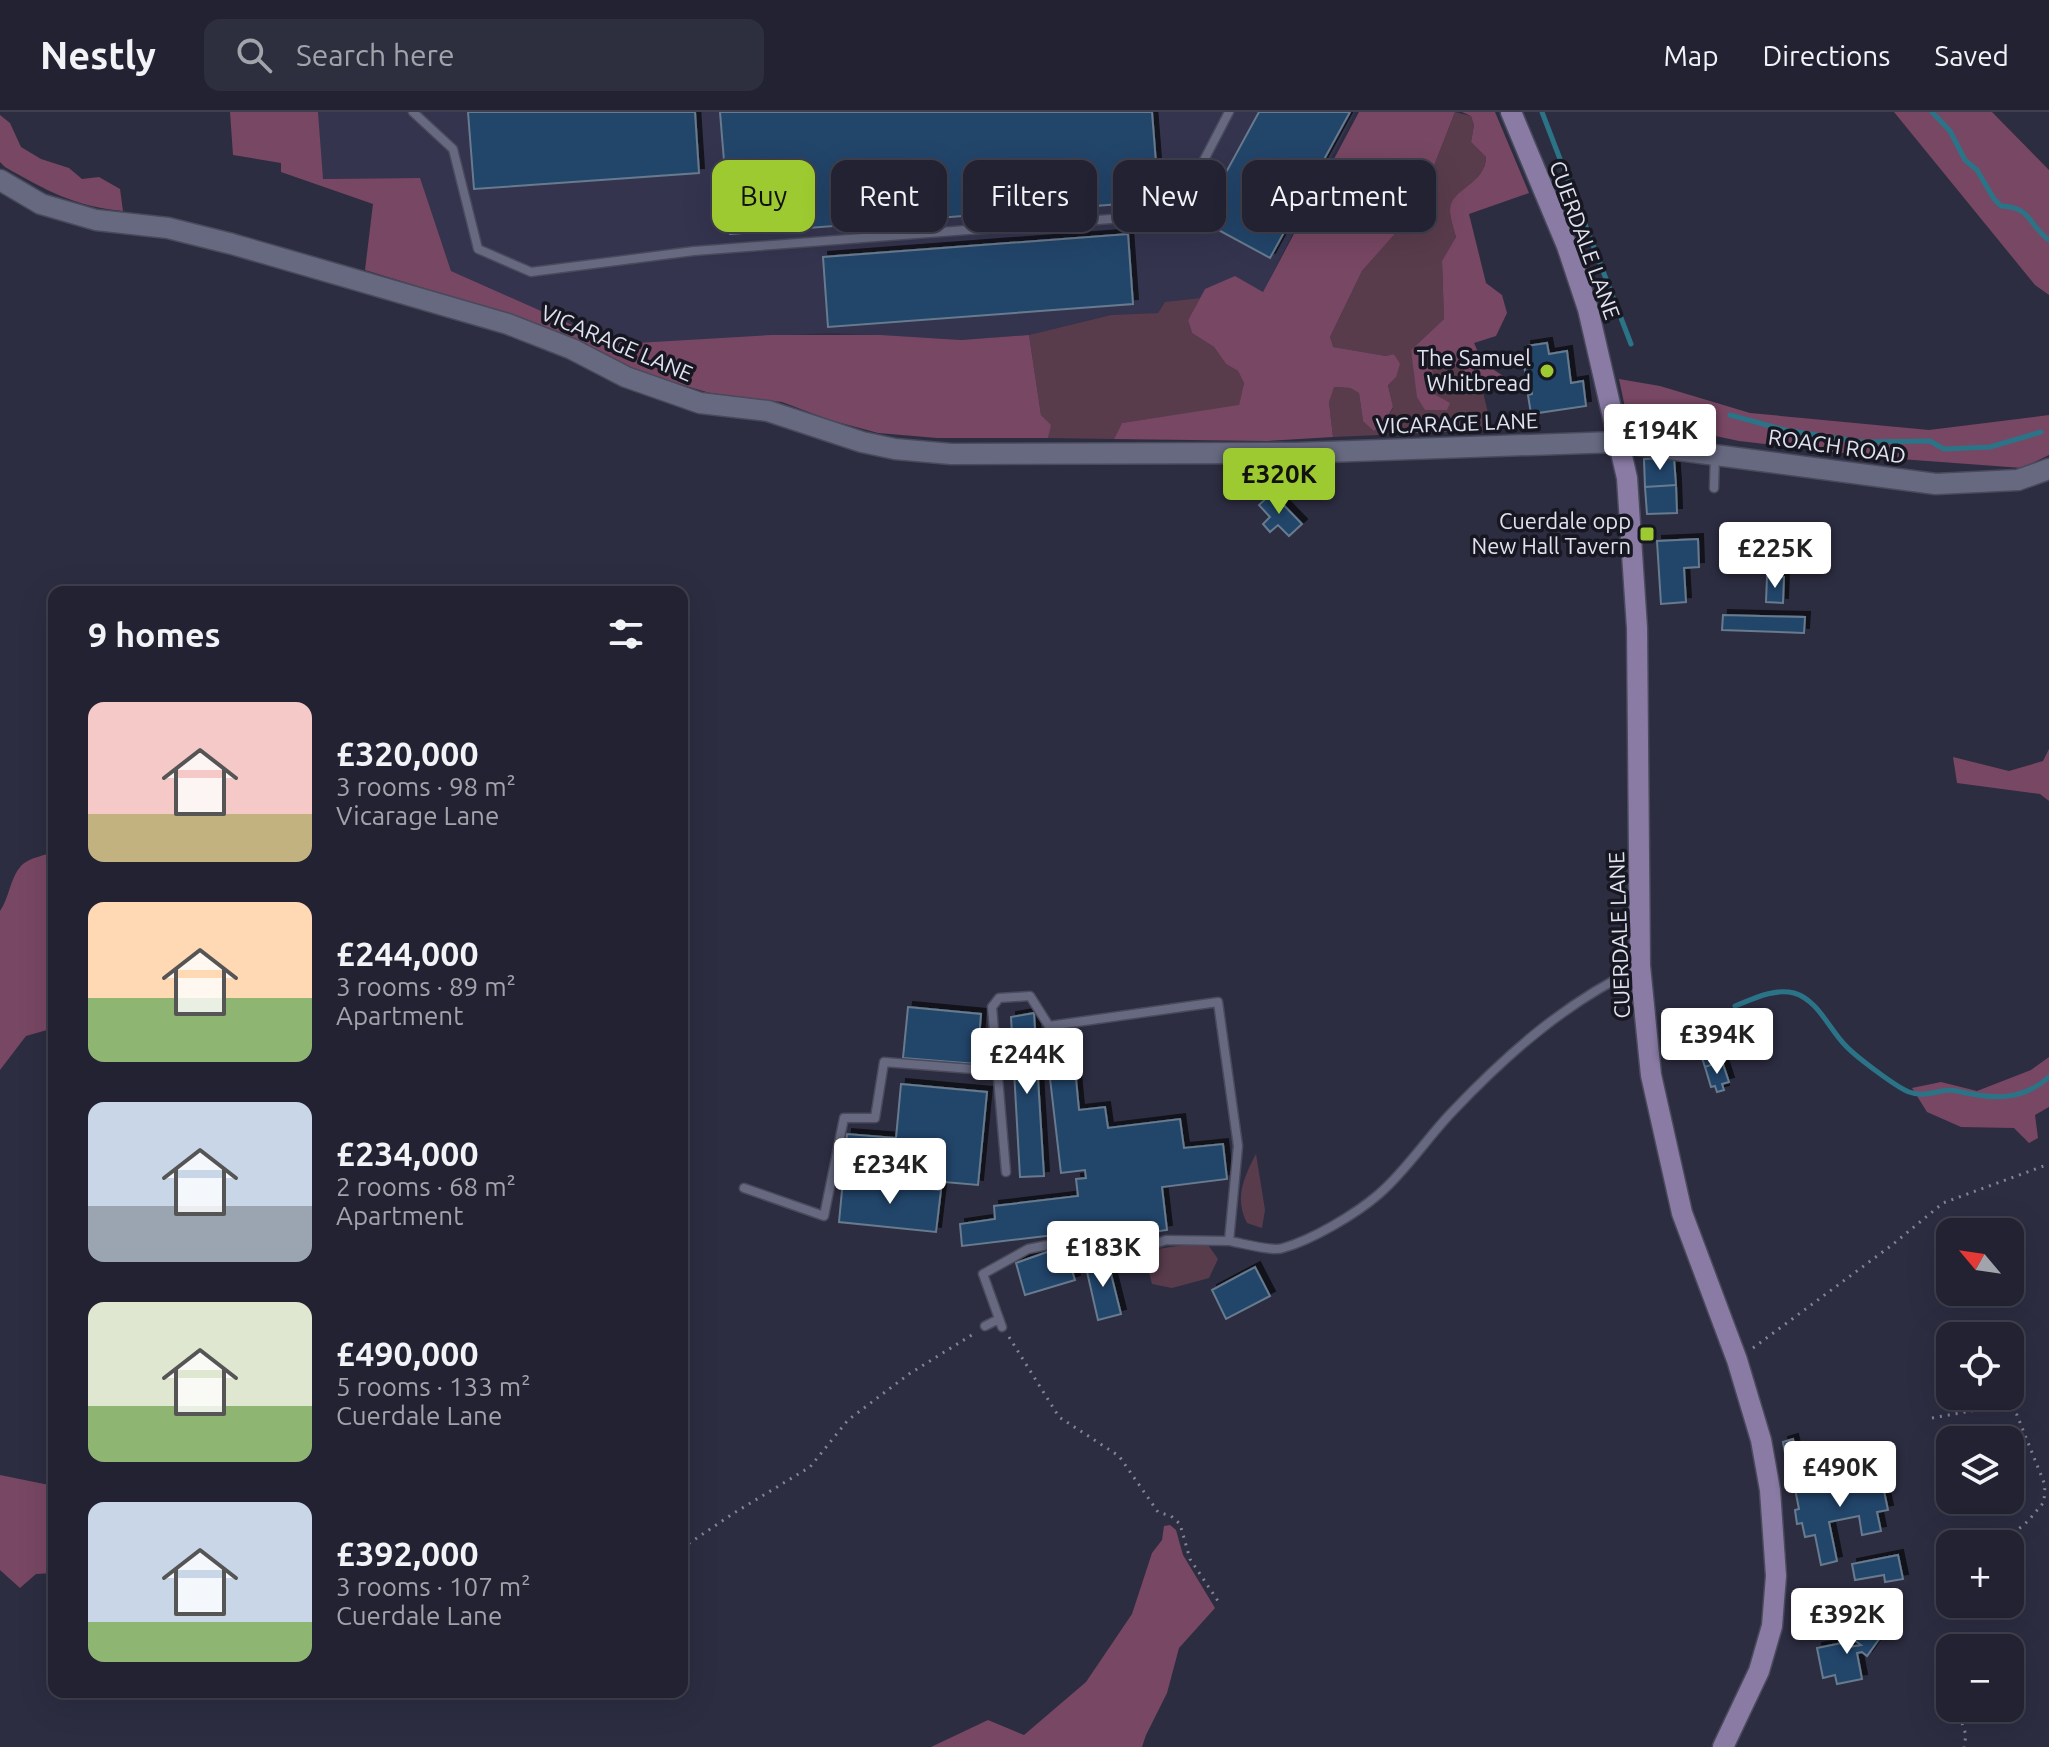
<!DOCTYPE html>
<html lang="en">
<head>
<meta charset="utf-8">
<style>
  body { margin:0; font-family:Ubuntu,sans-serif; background:#2e2f3e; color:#f1f3f6; height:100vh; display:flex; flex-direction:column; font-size:30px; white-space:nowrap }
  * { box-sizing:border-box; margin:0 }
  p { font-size:26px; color:#a2a4ac }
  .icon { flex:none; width:44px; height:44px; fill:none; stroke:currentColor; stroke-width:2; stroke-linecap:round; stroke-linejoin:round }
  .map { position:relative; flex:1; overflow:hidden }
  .panel { position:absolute; left:48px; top:474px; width:640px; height:1112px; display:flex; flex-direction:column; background:#222232; border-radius:16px; box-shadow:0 8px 32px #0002,0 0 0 2px #3f3f4d }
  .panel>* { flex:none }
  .guide { position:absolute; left:712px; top:48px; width:760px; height:72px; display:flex; gap:16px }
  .needle { width:52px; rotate:299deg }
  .buttons { position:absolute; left:1936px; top:1106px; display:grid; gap:16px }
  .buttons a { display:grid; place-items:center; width:88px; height:88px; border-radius:16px; background:#222232; box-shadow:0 8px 32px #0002,0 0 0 2px #3f3f4d; font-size:40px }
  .price { position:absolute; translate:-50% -68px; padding:0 18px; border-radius:8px; background:#fff; color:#222; font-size:26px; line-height:52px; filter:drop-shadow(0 2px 4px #0008) }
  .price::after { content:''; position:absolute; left:50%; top:48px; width:24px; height:18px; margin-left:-12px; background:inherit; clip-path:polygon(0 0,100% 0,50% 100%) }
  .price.current { background:#9dca30; color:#111 }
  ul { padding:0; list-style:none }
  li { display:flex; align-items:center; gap:24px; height:200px; padding:0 40px }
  li span { display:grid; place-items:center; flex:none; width:224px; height:160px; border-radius:16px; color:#555 }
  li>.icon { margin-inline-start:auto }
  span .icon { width:96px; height:96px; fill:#fffc; stroke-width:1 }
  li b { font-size:34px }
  h2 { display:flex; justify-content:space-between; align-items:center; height:96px; padding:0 40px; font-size:34px }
  .pill { padding:0 28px; border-radius:16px; background:#222232; box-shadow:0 8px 32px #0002,0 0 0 2px #3f3f4d; font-size:28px; line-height:72px }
  .pill.current { background:#9dca30; color:#111 }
  header { display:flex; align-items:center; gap:48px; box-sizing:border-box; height:112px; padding:0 40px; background:#222232; border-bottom:2px solid #3f3f4d }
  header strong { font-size:38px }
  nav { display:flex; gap:44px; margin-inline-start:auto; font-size:28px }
  .search { width:560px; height:72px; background:#2e2f3e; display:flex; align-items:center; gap:20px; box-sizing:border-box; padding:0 28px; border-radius:16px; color:#a2a4ac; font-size:30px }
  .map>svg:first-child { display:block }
  .built { fill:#34344f }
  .green { fill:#593c4c }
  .forest { fill:#784763 }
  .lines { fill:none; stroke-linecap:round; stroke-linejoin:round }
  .stream { stroke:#2b7488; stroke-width:5 }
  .building { fill:#20456b; stroke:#687a8d; stroke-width:2; filter:url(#shadow) }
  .service-casing { stroke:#4a4a5c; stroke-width:11 }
  .tertiary-casing { stroke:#4a4a5c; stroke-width:23 }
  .secondary-casing { stroke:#4a4a5c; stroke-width:23 }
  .path { stroke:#828395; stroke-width:3; stroke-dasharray:2 6; stroke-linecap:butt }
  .service { stroke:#676981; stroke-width:8 }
  .tertiary { stroke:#676981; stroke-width:20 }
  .secondary { stroke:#897ba4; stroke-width:20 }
  .poi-dot { fill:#9dca30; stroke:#161720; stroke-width:3 }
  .labels { text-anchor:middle; stroke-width:7; stroke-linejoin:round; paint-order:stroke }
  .street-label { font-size:22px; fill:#e1e2f0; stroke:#161720 }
  .poi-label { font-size:22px; fill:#e1e2f0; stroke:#161720; text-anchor:end }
</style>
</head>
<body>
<header>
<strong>Nestly</strong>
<div class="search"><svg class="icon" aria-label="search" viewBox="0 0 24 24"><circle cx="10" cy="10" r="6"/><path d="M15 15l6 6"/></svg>Search here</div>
<nav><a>Map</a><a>Directions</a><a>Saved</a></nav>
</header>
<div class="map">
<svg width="2049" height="1635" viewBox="0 0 2049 1635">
  <defs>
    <filter id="shadow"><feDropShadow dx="5" dy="-5" stdDeviation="0" flood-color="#0009"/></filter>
  </defs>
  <rect width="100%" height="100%" fill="#2d2d42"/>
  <!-- built -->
  <path class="built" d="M 318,0 L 1355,0 L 1263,180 L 1205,177 L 1200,186 L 1165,190 L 1158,201 L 1111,203 L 1029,223 L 961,228 L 830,221 L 636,231 L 602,226 L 451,159 L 419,66 L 322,67 Z"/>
  <!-- green -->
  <path class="green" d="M 1455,0 L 1471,4 L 1474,13 L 1471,30 L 1486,45 C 1486,72 1450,77 1450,99 C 1450,107 1454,117 1456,125 L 1442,150 L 1444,207 L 1411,238 L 1425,297 L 1447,298 L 1434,282 L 1431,251 L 1446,248 L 1459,254 L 1465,268 L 1475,280 L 1483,280 L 1492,318 L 1333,325 L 1329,290 L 1333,275 L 1350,276 L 1359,281 L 1363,309 L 1385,309 L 1393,296 L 1388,272 L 1395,242 L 1386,244 L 1332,235 L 1330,225 L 1362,159 L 1417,97 Z
    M 1200,186 L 1188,208 L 1192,221 L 1214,235 L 1226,252 L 1238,259 L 1244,271 L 1239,294 L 1122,311 L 1114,327 L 1048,326 L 1050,313 L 1041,303 L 1029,223 L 1111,203 L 1158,201 L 1165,190 Z
    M 1256,1042 L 1265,1098 L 1262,1116 L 1247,1111 C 1234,1086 1244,1065 1256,1042 Z
    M 1206,1130 L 1218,1147 L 1209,1166 L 1172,1176 L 1152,1172 L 1147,1153 L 1157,1137 Z"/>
  <!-- forest -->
  <path class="forest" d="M 230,0 L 318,0 L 323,67 L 420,66 L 451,159 L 602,226 L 636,231 L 771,223 L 880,223 L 961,228 L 1029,223 L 1041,303 L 1051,313 L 1048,326 L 937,326 L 878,321 L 830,308 L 782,290 L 710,281 L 648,263 L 499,199 L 365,158 L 373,92 L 281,60 L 281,51 L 233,43 Z
    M 1359,0 L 1455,0 L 1417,97 L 1362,159 L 1330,225 L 1333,235 L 1386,244 L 1394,242 L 1400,252 L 1396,265 L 1388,273 L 1393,295 L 1385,309 L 1374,319 L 1363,309 L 1359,281 L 1350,276 L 1334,275 L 1329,290 L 1333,325 L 1267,329 L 1114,327 L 1122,311 L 1239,293 L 1244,271 L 1238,259 L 1226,252 L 1214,235 L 1192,221 L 1188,208 L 1205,177 L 1235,164 L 1263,180 Z
    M 1462,0 L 1495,0 L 1529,81 L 1469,102 L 1486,171 L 1502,183 L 1507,201 L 1496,224 L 1474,231 L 1483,251 L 1505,265 L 1491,279 L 1475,281 L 1465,268 L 1459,254 L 1446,248 L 1432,251 L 1434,282 L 1450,291 L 1447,298 L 1425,298 L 1417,285 L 1411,238 L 1444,207 L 1442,149 L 1456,125 C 1454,117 1450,107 1450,98 C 1450,77 1486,72 1486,45 L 1471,30 L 1474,13 L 1471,4 Z
    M 1894,0 L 1992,0 L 2049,58 L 2049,183 L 2035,173 Z
    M 0,3 L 10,11 L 21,35 L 41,47 L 69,56 L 82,67 L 99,65 L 120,77 L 123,99 C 74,94 47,79 5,55 L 0,50 Z
    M 1619,267 L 1660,274 L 1750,301 L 1929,318 L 2049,303 L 2049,343 L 2022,356 L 1887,346 L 1739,329 L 1627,305 Z
    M 2049,637 L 2049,689 L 2040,682 L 1957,671 L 1953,645 L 2009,659 L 2043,649 Z
    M 54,740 L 54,916 L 26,924 L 0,958 L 0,799 C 10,785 10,764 23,752 C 30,746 45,743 54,740 Z
    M 2049,945 L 2049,995 L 2035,1003 L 2038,1026 L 2029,1031 L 2014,1016 L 1961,1015 L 1927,1000 L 1912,976 L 1941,970 L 1977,979 L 2031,958 Z
    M 0,1363 L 54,1374 L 54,1461 L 36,1462 L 20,1476 L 0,1458 Z
    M 1170,1413 L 1176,1418 L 1183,1443 L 1215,1496 L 1179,1536 L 1167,1581 L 1146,1623 L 1142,1635 L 931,1635 L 988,1608 L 1024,1623 L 1086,1570 L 1132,1502 L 1152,1441 L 1162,1428 L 1164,1414 Z"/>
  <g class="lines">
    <!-- stream -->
    <path class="stream" d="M 1542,0 L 1631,232
      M 1932,0 L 1950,19 L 1965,48 L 1977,58 L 1994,87 L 2001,94 C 2032,95 2028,113 2049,128
      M 1730,303 L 1785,318 L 1862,330 L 1930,329 L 1944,337 L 1990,335 L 2041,320
      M 1735,894 C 1753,887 1774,876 1794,881 C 1818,888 1829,917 1845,933 C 1855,944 1896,975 1909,980 C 1927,987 1940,975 1957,979 C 1991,987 2021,990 2049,965"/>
  </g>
  <!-- building -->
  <path class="building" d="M 468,0 L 695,0 L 699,61 L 474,77 Z
    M 720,0 L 1152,0 L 1159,89 L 730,122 Z
    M 1259,0 L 1350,0 L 1270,146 L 1200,108 Z
    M 1128,122 L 1133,192 L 828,215 L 823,145 Z
    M 1547,231 L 1549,242 L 1567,239 L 1571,271 L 1583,269 L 1586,294 L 1531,302 L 1528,283 L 1532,282 L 1530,267 L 1526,267 L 1524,252 L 1528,251 L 1526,234 Z
    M 1674,346 L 1676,373 L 1645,375 L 1644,347 Z
    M 1676,373 L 1677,401 L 1647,402 L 1645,375 Z
    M 1272,381 L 1302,412 L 1289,424 L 1278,413 L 1270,420 L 1263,412 L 1270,405 L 1259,393 Z
    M 1698,427 L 1699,455 L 1684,456 L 1686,490 L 1661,492 L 1657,429 Z
    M 1767,465 L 1784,465 L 1783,491 L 1766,490 Z
    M 1723,503 L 1805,505 L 1804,521 L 1722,518 Z
    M 908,895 L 981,902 L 977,952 L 903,946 Z
    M 1034,901 L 1044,1064 L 1020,1065 L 1011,905 Z
    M 1707,922 L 1709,931 L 1716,929 L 1722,949 L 1705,955 L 1695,925 Z
    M 1074,946 L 1079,998 L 1105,995 L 1108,1016 L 1180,1007 L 1184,1036 L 1223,1032 L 1227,1067 L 1162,1075 L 1167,1118 L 1123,1124 L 1122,1115 L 962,1134 L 960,1112 L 995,1107 L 994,1094 L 1078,1084 L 1076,1067 L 1086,1066 L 1085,1058 L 1061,1061 L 1048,949 Z
    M 1722,949 L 1729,970 L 1722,972 L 1724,978 L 1717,980 L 1715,974 L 1711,975 L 1705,955 Z
    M 901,972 L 987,980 L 978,1073 L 843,1061 L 847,1022 L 896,1026 Z
    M 843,1068 L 941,1078 L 936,1120 L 839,1110 Z
    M 1064,1134 L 1075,1168 L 1025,1183 L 1016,1151 Z
    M 1107,1146 L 1121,1202 L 1098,1208 L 1085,1151 Z
    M 1255,1155 L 1270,1184 L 1226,1207 L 1212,1178 Z
    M 1793,1327 L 1797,1344 L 1786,1347 L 1783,1330 Z
    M 1880,1360 L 1888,1398 L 1877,1400 L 1881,1419 L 1862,1423 L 1859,1404 L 1829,1410 L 1837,1449 L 1821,1453 L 1815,1423 L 1805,1425 L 1802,1411 L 1797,1412 L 1795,1398 L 1799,1397 L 1795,1377 Z
    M 1898,1443 L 1903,1467 L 1885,1470 L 1884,1463 L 1855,1468 L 1852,1452 Z
    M 1865,1511 L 1882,1523 L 1867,1544 L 1862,1540 L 1857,1541 L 1862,1567 L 1837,1572 L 1835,1563 L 1823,1566 L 1817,1536 L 1847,1530 L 1848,1535 L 1861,1533 L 1853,1527 Z"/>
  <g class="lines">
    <defs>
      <path id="service" d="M 413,0 L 453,37 L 478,137 L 531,160 L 694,139 L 1176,102 L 1229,0
        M 1714,376 L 1715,342
        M 1006,1060 L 992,895 L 999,886 L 1030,884 L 1049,914 L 1218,890 L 1238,1034 L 1229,1129 C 1242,1131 1272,1140 1283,1136 C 1312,1128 1356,1102 1379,1082 C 1406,1059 1427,1026 1452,1000 C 1508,941 1566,890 1640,855
        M 744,1076 L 824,1104 L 844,1006 L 875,1006 L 884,950 L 997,959
        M 985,1214 L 999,1207
        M 1002,1215 L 983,1162 L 1028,1137 L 1082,1126 L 1140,1137 L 1166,1128 L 1229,1129"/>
      <path id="tertiary" d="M 0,68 L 41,92 L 96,108 L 168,116 L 232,132 L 508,212 L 572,237 L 626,265 L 700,291 L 768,299 L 862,330 L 895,337 L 951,342 L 1297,341 L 1616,330 L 1936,372 L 2018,368 L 2049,357"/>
      <path id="secondary" d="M 1511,0 L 1567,134 L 1588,197 L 1627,366 L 1637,516 L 1640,854 L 1651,963 L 1682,1101 L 1737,1248 L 1761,1328 L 1770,1378 L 1776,1464 L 1772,1514 L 1759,1559 L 1723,1635"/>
    </defs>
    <!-- service casing -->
    <use href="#service" class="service-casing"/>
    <!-- tertiary casing -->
    <use href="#tertiary" class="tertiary-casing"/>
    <!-- secondary casing -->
    <use href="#secondary" class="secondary-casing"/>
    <!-- path -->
    <path class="path" d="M 1009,1225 L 1059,1305 L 1119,1344 L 1158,1400 L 1171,1404 L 1180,1412 L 1190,1447 L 1220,1492
      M 1753,1236 L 1892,1133 L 1943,1091 L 2049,1052
      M 1932,1306 L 1999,1294 L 2009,1295 L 2017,1303 L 2045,1373 L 2044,1390 L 2028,1409 L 2003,1430 L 1997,1432
      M 1935,1432 L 1950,1434
      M 682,1436 L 734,1401 L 810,1355 L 848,1308 L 909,1262 L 975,1221
      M 1957,1596 L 1966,1623 L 1964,1635"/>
    <!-- service -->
    <use href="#service" class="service"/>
    <!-- tertiary -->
    <use href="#tertiary" class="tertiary"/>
    <!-- secondary -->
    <use href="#secondary" class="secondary"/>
  </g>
  <!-- markers -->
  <g class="poi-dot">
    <circle cx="1547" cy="259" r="8"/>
    <rect x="1639" y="414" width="16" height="16" rx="4"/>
  </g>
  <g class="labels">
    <!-- street labels -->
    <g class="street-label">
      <text transform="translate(1585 128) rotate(70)" y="8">CUERDALE LANE</text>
      <text transform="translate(617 231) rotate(23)" y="8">VICARAGE LANE</text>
      <text transform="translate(1457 311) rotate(-2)" y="8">VICARAGE LANE</text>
      <text transform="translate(1837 334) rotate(8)" y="8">ROACH ROAD</text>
      <text transform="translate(1619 823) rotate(-92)" y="8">CUERDALE LANE</text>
    </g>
    <!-- poi labels -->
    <g class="poi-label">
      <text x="1531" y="254">The Samuel<tspan x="1531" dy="25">Whitbread</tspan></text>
      <text x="1631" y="417">Cuerdale opp<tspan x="1631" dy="25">New Hall Tavern</tspan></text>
    </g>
  </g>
</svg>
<div class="buttons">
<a><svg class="needle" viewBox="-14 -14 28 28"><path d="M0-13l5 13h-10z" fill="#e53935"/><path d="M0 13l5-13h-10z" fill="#a2a4ac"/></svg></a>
<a><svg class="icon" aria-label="locate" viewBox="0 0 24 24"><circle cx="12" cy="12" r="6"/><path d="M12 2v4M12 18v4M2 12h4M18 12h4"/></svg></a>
<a><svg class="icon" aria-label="layers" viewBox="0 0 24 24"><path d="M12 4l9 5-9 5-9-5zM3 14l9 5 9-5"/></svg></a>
<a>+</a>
<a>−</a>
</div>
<b class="price" style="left:1660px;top:360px">£194K</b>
<b class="price current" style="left:1279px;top:404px">£320K</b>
<b class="price" style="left:1775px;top:478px">£225K</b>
<b class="price" style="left:1717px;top:964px">£394K</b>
<b class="price" style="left:1027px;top:984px">£244K</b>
<b class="price" style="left:890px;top:1094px">£234K</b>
<b class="price" style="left:1103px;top:1177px">£183K</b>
<b class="price" style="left:1840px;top:1397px">£490K</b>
<b class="price" style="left:1847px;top:1544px">£392K</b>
<div class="guide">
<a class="pill current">Buy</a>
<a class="pill">Rent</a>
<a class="pill">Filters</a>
<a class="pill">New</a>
<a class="pill">Apartment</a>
</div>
<section class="panel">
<h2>9 homes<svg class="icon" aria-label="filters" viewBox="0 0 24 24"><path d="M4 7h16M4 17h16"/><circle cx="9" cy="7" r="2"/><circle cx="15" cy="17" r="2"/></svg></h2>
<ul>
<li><span style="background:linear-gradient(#f6c9c9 70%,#c2b280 0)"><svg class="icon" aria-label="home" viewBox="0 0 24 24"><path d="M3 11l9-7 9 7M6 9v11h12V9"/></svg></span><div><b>£320,000</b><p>3 rooms · 98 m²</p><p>Vicarage Lane</p></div></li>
<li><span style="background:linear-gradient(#ffd9b3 60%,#8fb573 0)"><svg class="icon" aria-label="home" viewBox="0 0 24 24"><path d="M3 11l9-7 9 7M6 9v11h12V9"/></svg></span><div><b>£244,000</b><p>3 rooms · 89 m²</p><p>Apartment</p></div></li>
<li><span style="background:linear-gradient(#c9d6e8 65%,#9aa5b1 0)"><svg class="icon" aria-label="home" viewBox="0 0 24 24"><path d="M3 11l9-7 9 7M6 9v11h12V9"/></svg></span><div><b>£234,000</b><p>2 rooms · 68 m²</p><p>Apartment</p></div></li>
<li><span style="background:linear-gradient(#dfe7d0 65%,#8fb573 0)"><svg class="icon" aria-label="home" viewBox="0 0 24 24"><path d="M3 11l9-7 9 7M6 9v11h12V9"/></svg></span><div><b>£490,000</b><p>5 rooms · 133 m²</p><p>Cuerdale Lane</p></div></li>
<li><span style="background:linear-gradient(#c9d6e8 75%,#8fb573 0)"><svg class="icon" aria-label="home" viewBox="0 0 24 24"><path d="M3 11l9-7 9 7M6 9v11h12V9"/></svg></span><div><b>£392,000</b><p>3 rooms · 107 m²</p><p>Cuerdale Lane</p></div></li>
</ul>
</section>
</div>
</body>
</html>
